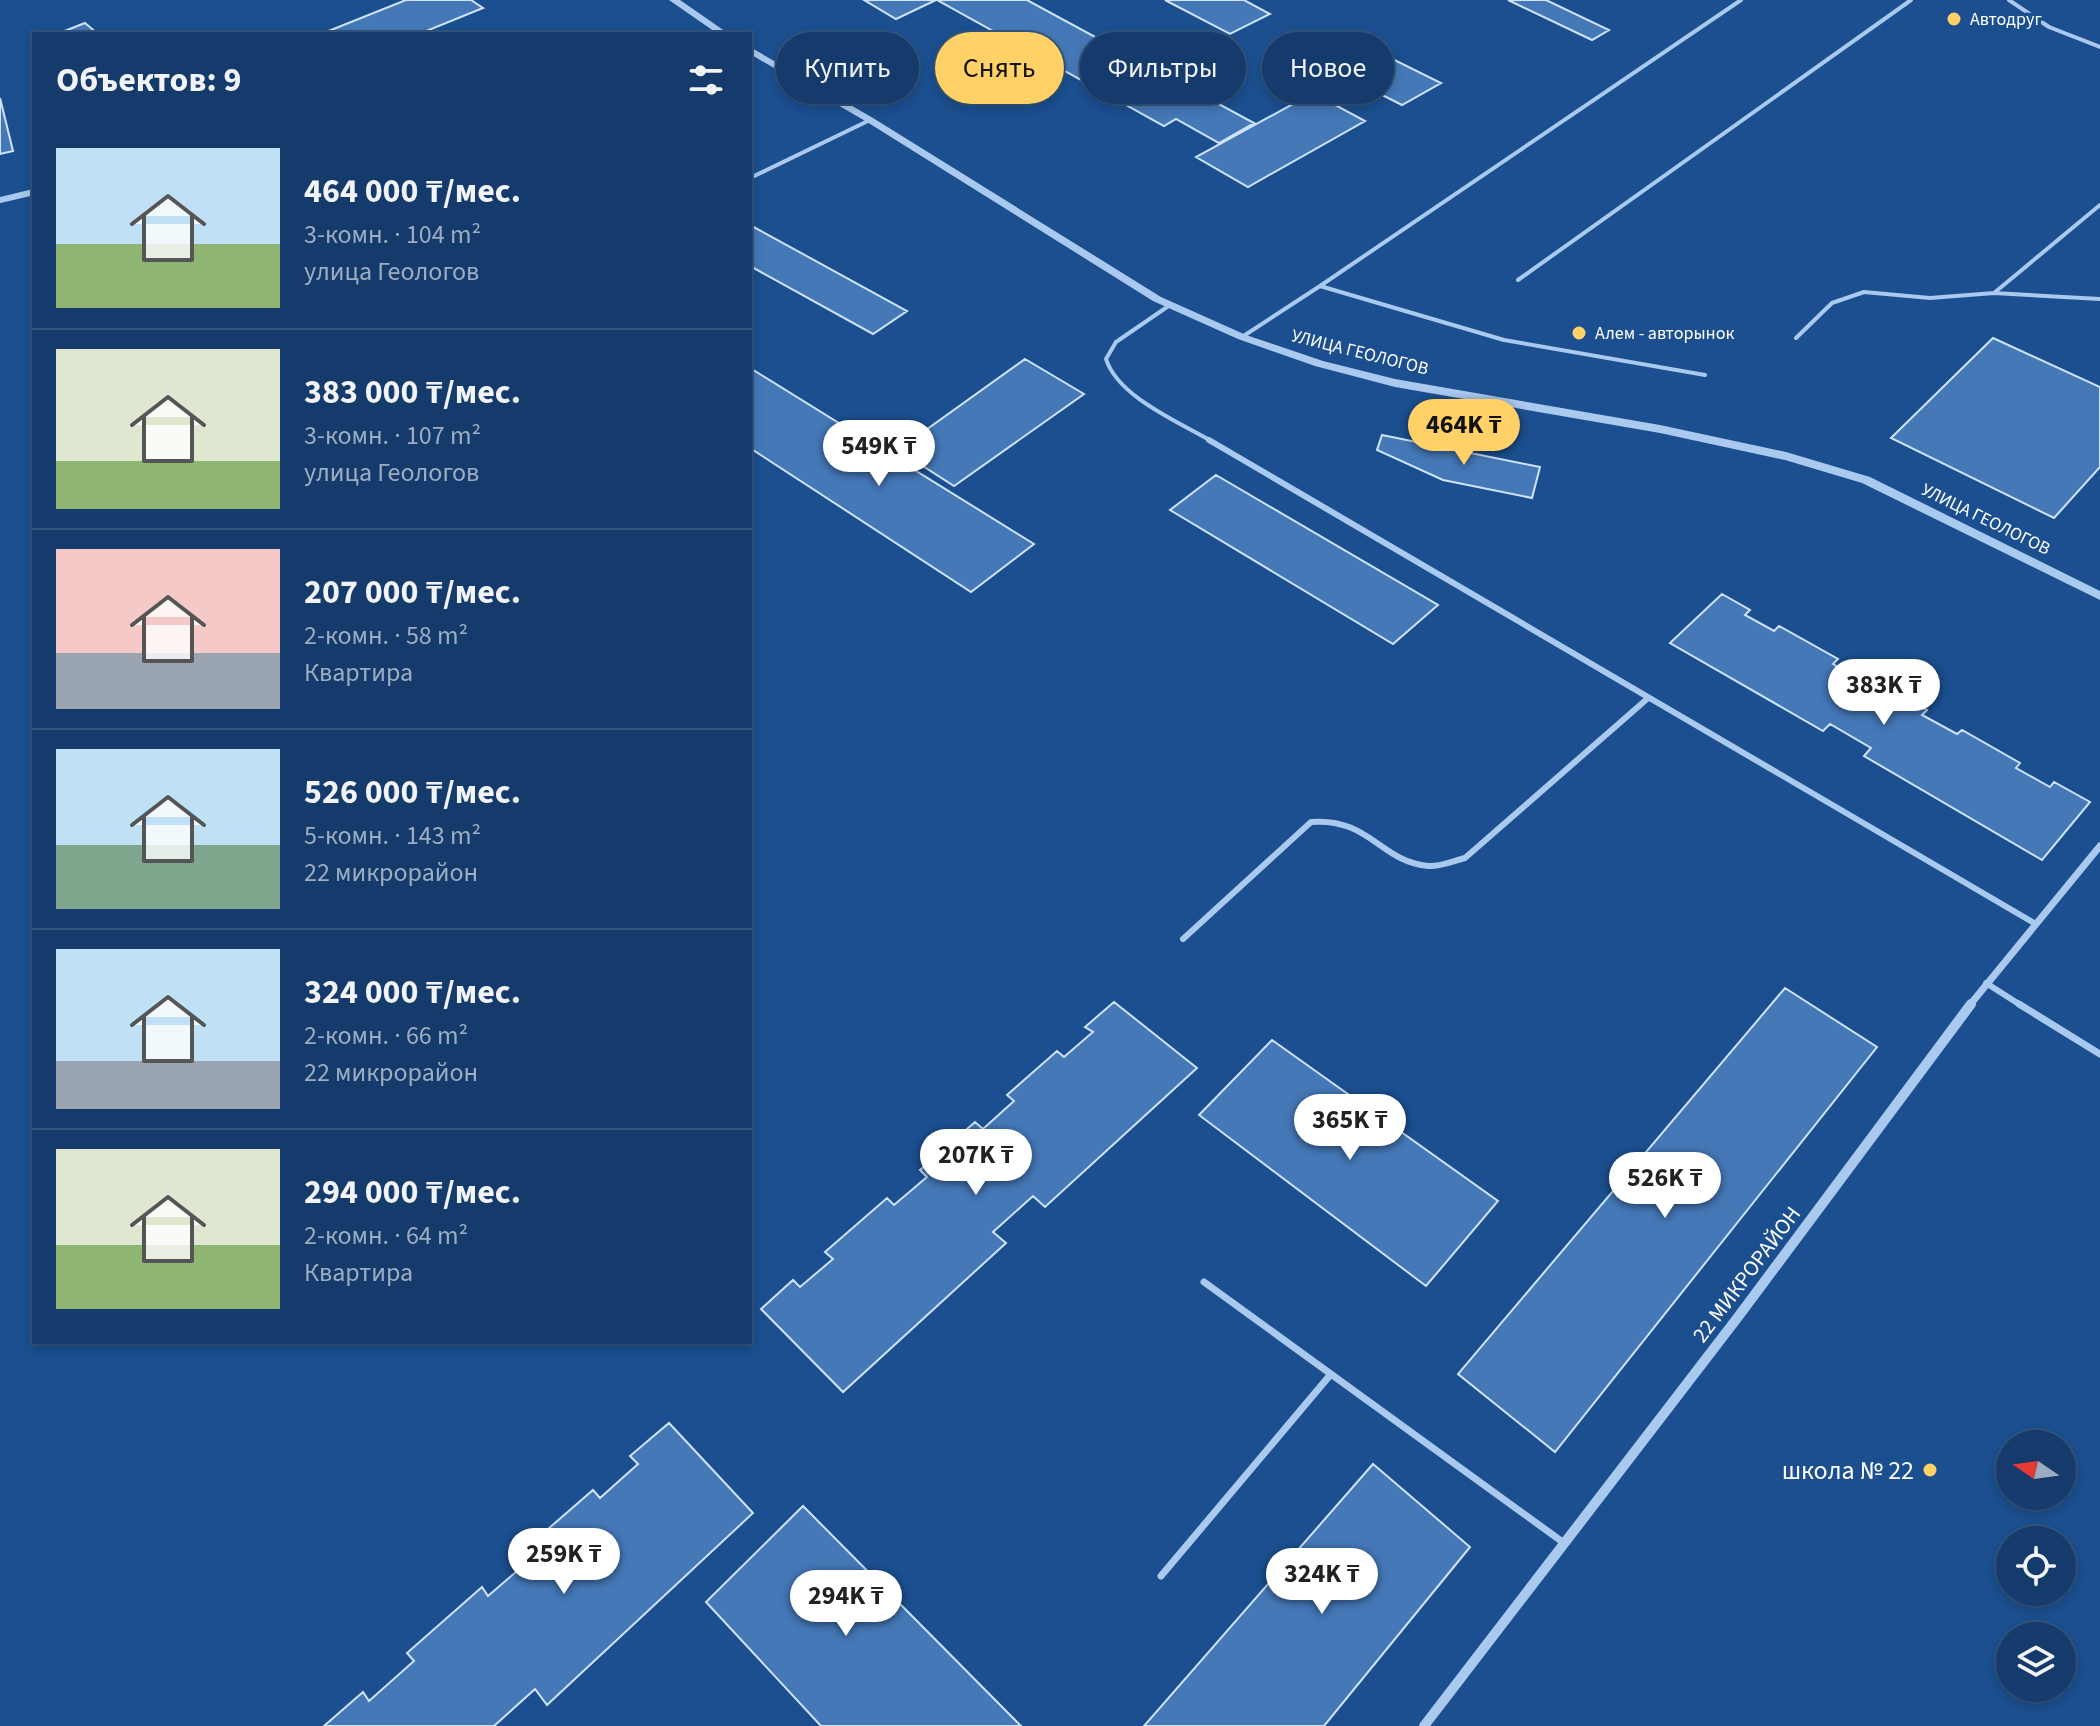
<!DOCTYPE html>
<html lang="ru">
<head>
<meta charset="utf-8">
<style>
  body { margin:0; font-family:"Source Sans 3",sans-serif; background:#214673; color:#f1f3f6; height:100vh; display:flex; flex-direction:column; font-size:30px; white-space:nowrap }
  * { box-sizing:border-box; margin:0 }
  p { font-size:26px; color:#9dadc1 }
  .icon { flex:none; width:44px; height:44px; fill:none; stroke:currentColor; stroke-width:2; stroke-linecap:round; stroke-linejoin:round }
  .map { position:relative; flex:1; overflow:hidden }
  .panel { position:absolute; left:32px; top:32px; width:720px; height:1312px; display:flex; flex-direction:column; background:#143b6b; border-radius:0px; box-shadow:0 4px 12px #0003,0 0 0 2px #33557e }
  .panel>* { flex:none }
  .top-card { position:absolute; left:776px; top:32px; width:760px; height:72px; display:flex; gap:16px }
  .needle { width:52px; rotate:283deg }
  .buttons { position:absolute; left:1996px; top:1430px; display:grid; gap:16px }
  .buttons a { display:grid; place-items:center; width:80px; height:80px; border-radius:50%; background:#143b6b; box-shadow:0 4px 12px #0003,0 0 0 2px #33557e; font-size:40px }
  .price { position:absolute; translate:-50% -68px; padding:0 18px; border-radius:28px; background:#fff; color:#222; font-size:26px; line-height:52px; filter:drop-shadow(0 2px 4px #0008) }
  .price::after { content:''; position:absolute; left:50%; top:48px; width:24px; height:18px; margin-left:-12px; background:inherit; clip-path:polygon(0 0,100% 0,50% 100%) }
  .price.current { background:#ffd166; color:#111 }
  ul { padding:0; list-style:none }
  li { display:flex; align-items:center; gap:24px; height:200px; padding:0 24px }
  li+li { border-top:2px solid #33557e }
  li span { display:grid; place-items:center; flex:none; width:224px; height:160px; border-radius:0px; color:#555 }
  li>.icon { margin-inline-start:auto }
  span .icon { width:96px; height:96px; fill:#fffc; stroke-width:1 }
  li b { font-size:34px }
  h2 { display:flex; justify-content:space-between; align-items:center; height:96px; padding:0 24px; font-size:34px }
  .pill { padding:0 28px; border-radius:36px; background:#143b6b; box-shadow:0 4px 12px #0003,0 0 0 2px #33557e; font-size:28px; line-height:72px }
  .pill.current { background:#ffd166; color:#111 }
  .map>svg:first-child { display:block }
  .building { fill:#4478b7; stroke:#cfe3fa; stroke-width:2 }
  .lines { fill:none; stroke-linecap:round; stroke-linejoin:round }
  .service-far2 { stroke:#a9c9ee; stroke-width:4 }
  .service-far1 { stroke:#a9c9ee; stroke-width:6 }
  .service { stroke:#a9c9ee; stroke-width:7 }
  .minor-far2 { stroke:#a9c9ee; stroke-width:6 }
  .minor-far1 { stroke:#a9c9ee; stroke-width:7 }
  .minor { stroke:#a9c9ee; stroke-width:10 }
  .tertiary { fill:#a9c9ee; fill-rule:evenodd }
  .poi-dot { fill:#ffd166; stroke:#1b4f8f; stroke-width:3 }
  .labels { text-anchor:middle; stroke-width:7; stroke-linejoin:round; paint-order:stroke }
  .far-poi-label { font-size:18px; fill:#fff; stroke:#1b4f8f; text-anchor:start }
  .far-street-label { font-size:18px; fill:#fff; stroke:#1b4f8f }
  .street-label { font-size:22px; fill:#fff; stroke:#1b4f8f }
  .near-poi-label { font-size:26px; fill:#fff; stroke:#1b4f8f; text-anchor:end }
</style>
</head>
<body>
<div class="map">
<svg width="2100" height="1726" viewBox="0 0 2100 1726">
  <rect width="100%" height="100%" fill="#1b4f8f"/>
  <!-- building -->
  <path class="building" d="M 406,0 L 471,0 L 483,8 L 419,34 L 321,34 Z
    M 864,0 L 936,0 L 896,19 Z
    M 937,0 L 1027,0 L 1254,123 L 1219,143 L 1176,119 L 1164,126 Z
    M 1165,0 L 1244,0 L 1270,14 L 1230,34 Z
    M 1508,0 L 1546,0 L 1609,30 L 1592,40 Z
    M 85,23 L 98,34 L 57,34 Z
    M 1344,35 L 1441,83 L 1402,105 L 1305,56 Z
    M 1313,93 L 1365,121 L 1248,187 L 1196,157 Z
    M 0,98 L 13,151 L 0,154 Z
    M 750,225 L 907,311 L 873,334 L 750,266 Z
    M 1993,338 L 2100,387 L 2100,467 L 2054,518 L 1891,438 Z
    M 1025,359 L 1084,394 L 954,486 L 898,450 Z
    M 750,368 L 1034,544 L 971,592 L 750,448 Z
    M 1382,435 L 1540,467 L 1532,498 L 1443,480 L 1377,450 Z
    M 1216,475 L 1438,605 L 1393,644 L 1170,510 Z
    M 1722,594 L 1750,610 L 1745,615 L 1774,631 L 1779,626 L 1838,659 L 1833,664 L 1865,682 L 1869,678 L 1927,710 L 1922,715 L 1957,734 L 1962,730 L 2020,763 L 2016,768 L 2050,787 L 2054,782 L 2090,802 L 2042,860 L 1864,756 L 1871,748 L 1830,724 L 1823,731 L 1670,643 Z
    M 1785,988 L 1877,1047 L 1555,1452 L 1458,1374 Z
    M 1114,1002 L 1197,1068 L 1045,1207 L 1033,1196 L 993,1232 L 1006,1243 L 843,1392 L 761,1309 L 793,1280 L 800,1287 L 833,1259 L 825,1252 L 887,1198 L 894,1205 L 927,1177 L 920,1170 L 975,1122 L 983,1129 L 1014,1101 L 1007,1095 L 1057,1051 L 1064,1057 L 1093,1032 L 1085,1027 Z
    M 1272,1040 L 1498,1201 L 1426,1286 L 1199,1115 Z
    M 669,1423 L 753,1513 L 547,1705 L 535,1689 L 494,1726 L 324,1726 L 363,1692 L 369,1701 L 414,1661 L 407,1653 L 482,1587 L 488,1596 L 532,1558 L 525,1549 L 593,1490 L 600,1498 L 638,1464 L 630,1456 Z
    M 1373,1464 L 1470,1547 L 1324,1726 L 1144,1726 Z
    M 803,1506 L 1021,1726 L 821,1726 L 706,1602 Z"/>
  <g class="lines">
    <!-- service-far2 -->
    <path class="service-far2" d="M 2009,0 L 2049,27 L 2100,47
      M 750,178 L 870,120
      M 1518,280 L 1911,0
      M 1320,286 L 1741,0
      M 1994,293 L 2100,205
      M 1170,305 L 1116,342 L 1106,359 C 1118,397 1179,422 1213,442
      M 1242,337 L 1320,286 L 1504,340 L 1705,375
      M 1796,338 L 1832,303 L 1864,292 L 1930,298 L 1994,293 L 2100,299"/>
    <!-- service-far1 -->
    <path class="service-far1" d="M 1209,440 L 2034,923
      M 1183,939 L 1311,822 C 1369,817 1381,862 1428,866 C 1440,867 1453,861 1465,858 L 1647,699
      M 1986,983 L 2022,1006"/>
    <!-- service -->
    <path class="service" d="M 2019,1004 L 2100,1054
      M 1204,1282 L 1564,1543
      M 1161,1576 L 1331,1374"/>
    <!-- minor-far2 -->
    <path class="minor-far2" d="M 0,200 L 34,192"/>
    <!-- minor-far1 -->
    <path class="minor-far1" d="M 1969,1006 L 2100,846"/>
    <!-- minor -->
    <path class="minor" d="M 1424,1726 L 1738,1317 L 1971,1004"/>
    <!-- tertiary -->
    <path class="tertiary" d="M 669,0 L 680,0 L 729,34 L 718,34 Z
      M 750,47 L 873,118 L 1161,297 L 1246,335 L 1323,361 L 1395,379 L 1660,425 L 1786,452 L 1870,477 L 2100,591 L 2100,600 L 1862,483 L 1785,460 L 1660,433 L 1395,387 L 1315,366 L 1238,339 L 1153,301 L 867,122 L 750,54 Z"/>
  </g>
  <!-- markers -->
  <g class="poi-dot">
    <circle cx="1954" cy="19" r="8"/>
    <circle cx="1579" cy="333" r="8"/>
    <circle cx="1930" cy="1470" r="8"/>
  </g>
  <g class="labels">
    <!-- far-poi labels -->
    <g class="far-poi-label">
      <text x="1970" y="25">Автодруг</text>
      <text x="1595" y="339">Алем - авторынок</text>
    </g>
    <!-- far-street labels -->
    <g class="far-street-label">
      <text transform="translate(1360 352) rotate(14)" y="6">УЛИЦА ГЕОЛОГОВ</text>
      <text transform="translate(1986 519) rotate(26)" y="6">УЛИЦА ГЕОЛОГОВ</text>
    </g>
    <!-- street labels -->
    <g class="street-label">
      <text transform="translate(1746 1274) rotate(-53)" y="8">22 МИКРОРАЙОН</text>
    </g>
    <!-- near-poi labels -->
    <g class="near-poi-label">
      <text x="1914" y="1479">школа № 22</text>
    </g>
  </g>
</svg>
<div class="buttons">
<a><svg class="needle" viewBox="-14 -14 28 28"><path d="M0-13l5 13h-10z" fill="#e53935"/><path d="M0 13l5-13h-10z" fill="#9dadc1"/></svg></a>
<a><svg class="icon" aria-label="locate" viewBox="0 0 24 24"><circle cx="12" cy="12" r="6"/><path d="M12 2v4M12 18v4M2 12h4M18 12h4"/></svg></a>
<a><svg class="icon" aria-label="layers" viewBox="0 0 24 24"><path d="M12 4l9 5-9 5-9-5zM3 14l9 5 9-5"/></svg></a>
</div>
<b class="price current" style="left:1464px;top:467px">464K ₸</b>
<b class="price" style="left:879px;top:488px">549K ₸</b>
<b class="price" style="left:1884px;top:727px">383K ₸</b>
<b class="price" style="left:1350px;top:1162px">365K ₸</b>
<b class="price" style="left:976px;top:1197px">207K ₸</b>
<b class="price" style="left:1665px;top:1220px">526K ₸</b>
<b class="price" style="left:564px;top:1596px">259K ₸</b>
<b class="price" style="left:1322px;top:1616px">324K ₸</b>
<b class="price" style="left:846px;top:1638px">294K ₸</b>
<div class="top-card">
<a class="pill">Купить</a>
<a class="pill current">Снять</a>
<a class="pill">Фильтры</a>
<a class="pill">Новое</a>
</div>
<section class="panel">
<h2>Объектов: 9<svg class="icon" aria-label="filters" viewBox="0 0 24 24"><path d="M4 7h16M4 17h16"/><circle cx="9" cy="7" r="2"/><circle cx="15" cy="17" r="2"/></svg></h2>
<ul>
<li><span style="background:linear-gradient(#bfe0f5 60%,#8fb573 0)"><svg class="icon" aria-label="home" viewBox="0 0 24 24"><path d="M3 11l9-7 9 7M6 9v11h12V9"/></svg></span><div><b>464 000 ₸/мес.</b><p>3-комн. · 104 m²</p><p>улица Геологов</p></div></li>
<li><span style="background:linear-gradient(#dfe7d0 70%,#8fb573 0)"><svg class="icon" aria-label="home" viewBox="0 0 24 24"><path d="M3 11l9-7 9 7M6 9v11h12V9"/></svg></span><div><b>383 000 ₸/мес.</b><p>3-комн. · 107 m²</p><p>улица Геологов</p></div></li>
<li><span style="background:linear-gradient(#f6c9c9 65%,#9aa5b1 0)"><svg class="icon" aria-label="home" viewBox="0 0 24 24"><path d="M3 11l9-7 9 7M6 9v11h12V9"/></svg></span><div><b>207 000 ₸/мес.</b><p>2-комн. · 58 m²</p><p>Квартира</p></div></li>
<li><span style="background:linear-gradient(#bfe0f5 60%,#7fa58c 0)"><svg class="icon" aria-label="home" viewBox="0 0 24 24"><path d="M3 11l9-7 9 7M6 9v11h12V9"/></svg></span><div><b>526 000 ₸/мес.</b><p>5-комн. · 143 m²</p><p>22 микрорайон</p></div></li>
<li><span style="background:linear-gradient(#bfe0f5 70%,#9aa5b1 0)"><svg class="icon" aria-label="home" viewBox="0 0 24 24"><path d="M3 11l9-7 9 7M6 9v11h12V9"/></svg></span><div><b>324 000 ₸/мес.</b><p>2-комн. · 66 m²</p><p>22 микрорайон</p></div></li>
<li><span style="background:linear-gradient(#dfe7d0 60%,#8fb573 0)"><svg class="icon" aria-label="home" viewBox="0 0 24 24"><path d="M3 11l9-7 9 7M6 9v11h12V9"/></svg></span><div><b>294 000 ₸/мес.</b><p>2-комн. · 64 m²</p><p>Квартира</p></div></li>
</ul>
</section>
</div>
</body>
</html>
